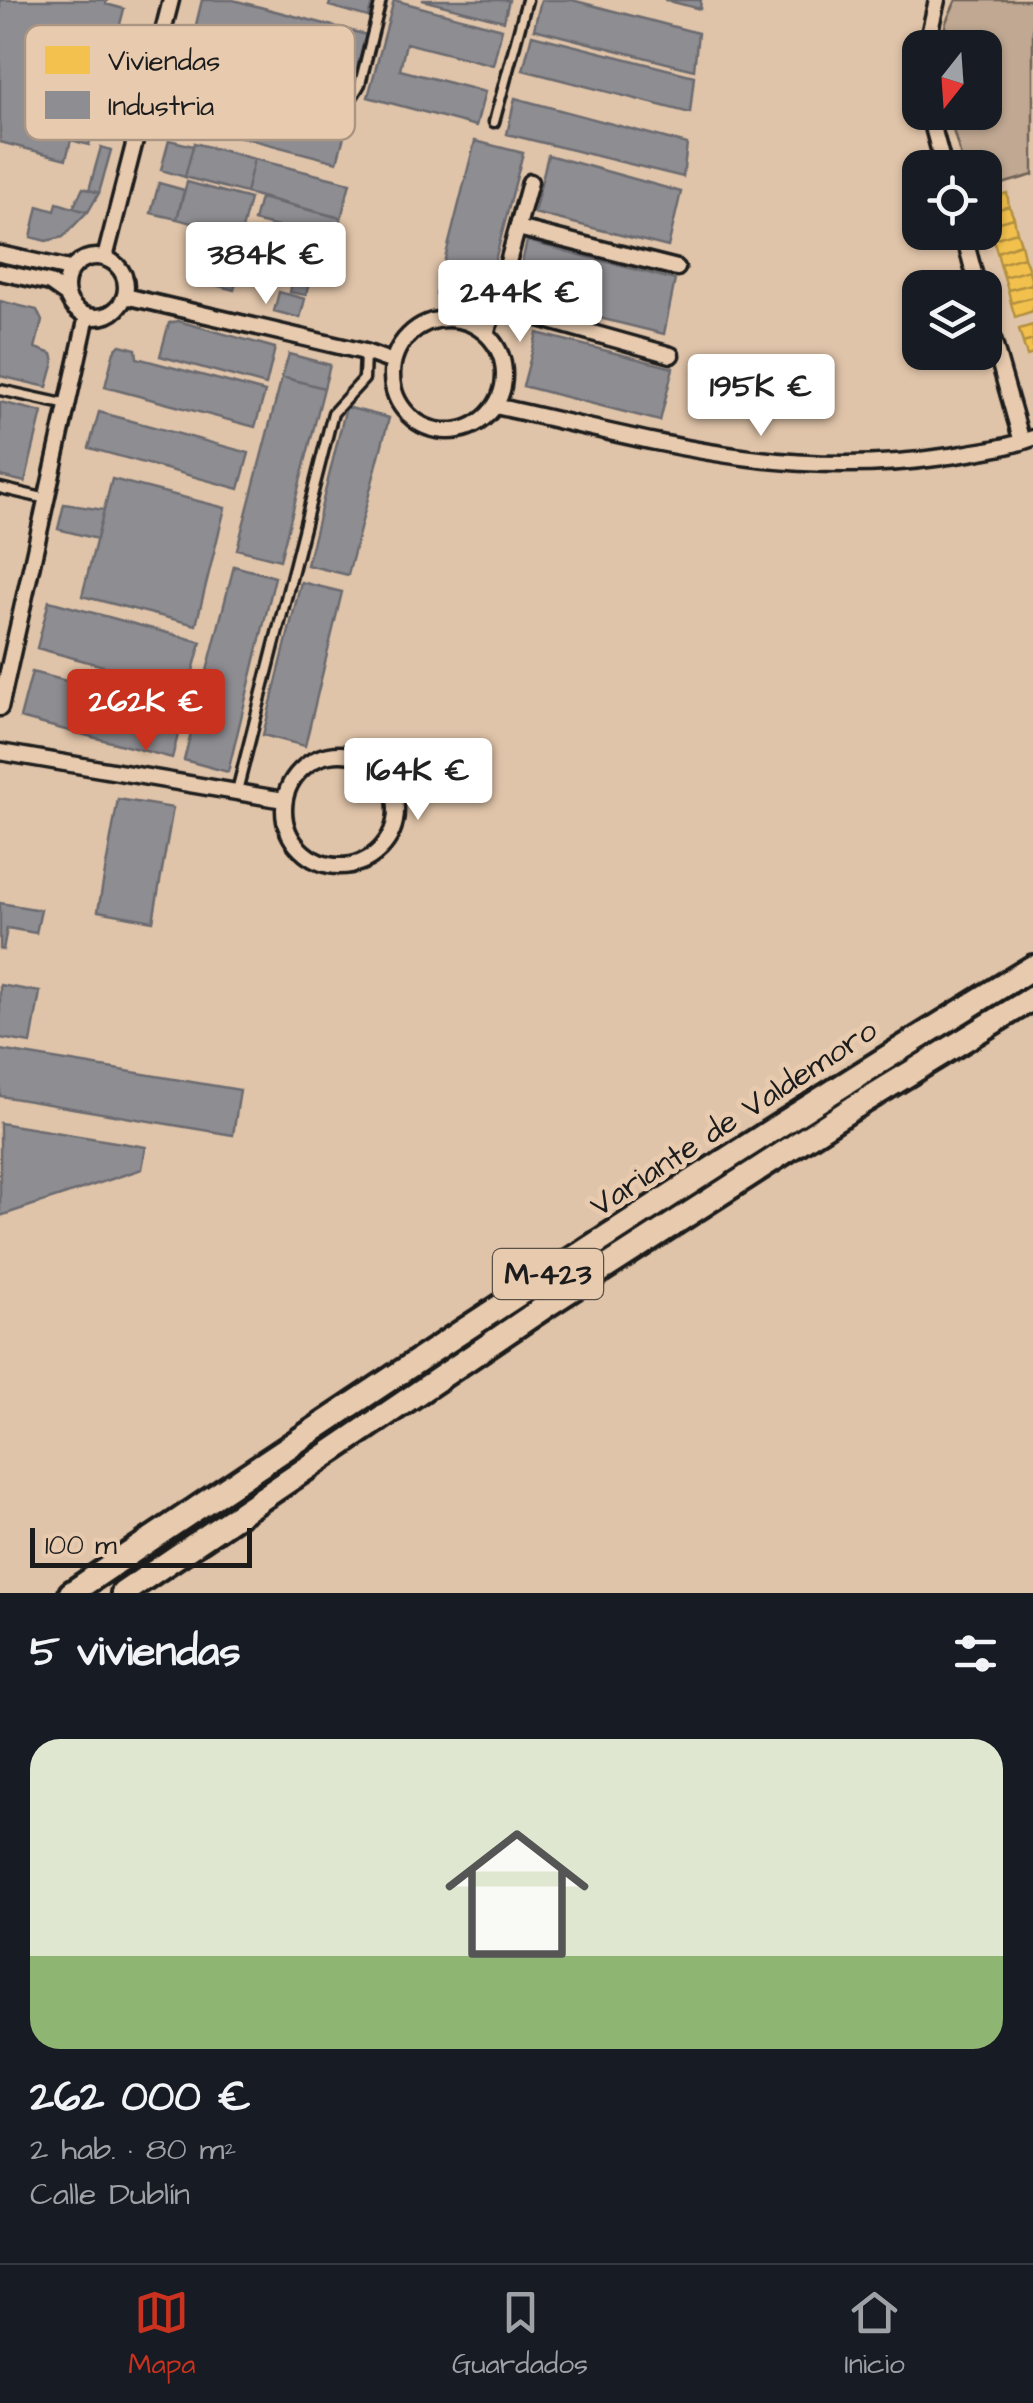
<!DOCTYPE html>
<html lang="es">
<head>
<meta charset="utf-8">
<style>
  body { margin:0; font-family:"Architects Daughter",sans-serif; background:#20242c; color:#f1f3f6; height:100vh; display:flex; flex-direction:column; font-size:38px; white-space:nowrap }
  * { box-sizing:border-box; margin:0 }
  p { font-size:32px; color:#9ea1a6 }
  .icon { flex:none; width:55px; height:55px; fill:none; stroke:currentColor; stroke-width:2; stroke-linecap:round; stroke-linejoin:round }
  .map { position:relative; height:1593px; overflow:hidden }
  .panel { display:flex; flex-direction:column; background:#171b24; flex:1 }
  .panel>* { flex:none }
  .needle { width:65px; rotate:197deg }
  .tools { position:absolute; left:902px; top:30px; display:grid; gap:20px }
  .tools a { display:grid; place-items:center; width:100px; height:100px; border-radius:20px; background:#171b24; box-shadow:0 2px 8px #0004; font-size:50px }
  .scale { position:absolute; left:30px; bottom:25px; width:222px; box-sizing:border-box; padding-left:10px; border:5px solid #1c1c1c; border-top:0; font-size:28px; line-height:35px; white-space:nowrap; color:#1c1c1c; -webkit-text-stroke:8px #e8cbaf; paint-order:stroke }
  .price { position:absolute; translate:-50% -85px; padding:0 22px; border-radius:10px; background:#fff; color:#222; font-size:32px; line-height:65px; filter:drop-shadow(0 2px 5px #0008) }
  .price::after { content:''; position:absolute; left:50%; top:60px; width:30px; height:22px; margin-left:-15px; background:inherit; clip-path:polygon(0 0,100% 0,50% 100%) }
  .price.active { background:#c8321e; color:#fff }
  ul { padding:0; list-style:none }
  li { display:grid; align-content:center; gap:20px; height:530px; padding:0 30px }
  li+li { border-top:2px solid #363941 }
  li span { display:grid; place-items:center; height:310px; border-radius:30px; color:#555 }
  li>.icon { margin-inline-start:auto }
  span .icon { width:180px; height:180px; fill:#fffc; stroke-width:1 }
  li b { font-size:42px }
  h2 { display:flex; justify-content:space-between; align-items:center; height:120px; padding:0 30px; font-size:42px }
  .tabs { display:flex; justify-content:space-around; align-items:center; height:140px; border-top:2px solid #363941; background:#171b24; font-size:28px; color:#9ea1a6 }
  .tabs a { display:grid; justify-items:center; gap:5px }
  .tabs .active { color:#c8321e }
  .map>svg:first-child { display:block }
  .green { fill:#c0a892; stroke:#6e6257; stroke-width:2.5 }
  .homes { fill:#f2c14e; stroke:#b2903f; stroke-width:2.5 }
  .industry { fill:#8d8d92; stroke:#6b6b6f; stroke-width:2.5 }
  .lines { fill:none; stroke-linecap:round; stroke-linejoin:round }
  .service-casing { stroke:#1c1c1c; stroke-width:15 }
  .minor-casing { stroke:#1c1c1c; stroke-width:21 }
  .primary-casing { stroke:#1c1c1c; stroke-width:30 }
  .service { stroke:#e8cbaf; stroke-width:8 }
  .minor { stroke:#e8cbaf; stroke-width:14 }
  .primary { stroke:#e8cbaf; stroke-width:22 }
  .labels { text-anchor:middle; stroke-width:10; stroke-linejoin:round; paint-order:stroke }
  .shield { fill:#e8cbaf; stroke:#595048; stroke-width:2.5 }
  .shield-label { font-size:30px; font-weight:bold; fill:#1c1c1c }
  .street-label { font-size:32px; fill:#1c1c1c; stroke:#e8cbaf }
  .key { fill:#e8cbaf; stroke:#ab9683; stroke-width:2.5 }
  .key-label { font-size:28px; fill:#1c1c1c }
</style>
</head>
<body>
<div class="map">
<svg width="1033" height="1593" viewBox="0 0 1033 1593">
  <rect width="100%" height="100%" fill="#e0c4a9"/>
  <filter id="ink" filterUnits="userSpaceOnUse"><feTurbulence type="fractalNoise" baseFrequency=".01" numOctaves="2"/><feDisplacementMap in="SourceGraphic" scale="20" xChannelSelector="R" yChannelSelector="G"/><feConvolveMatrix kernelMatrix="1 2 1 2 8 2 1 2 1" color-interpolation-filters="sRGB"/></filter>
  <g filter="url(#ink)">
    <!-- green -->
    <path class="green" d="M 956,0 L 1033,0 L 1033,175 L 985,189 L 985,168 L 964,167 L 948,113 L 985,112 L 985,48 L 941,47 L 946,22 Z"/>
    <!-- homes -->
    <path class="homes" d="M 1007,193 L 1009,206 L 986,213 L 985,199 Z
      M 1009,206 L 1014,218 L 989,225 L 986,213 Z
      M 1014,218 L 1017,232 L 993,239 L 989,225 Z
      M 1017,232 L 1021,244 L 997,252 L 993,239 Z
      M 1021,244 L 1024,257 L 1000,264 L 997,252 Z
      M 1024,257 L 1029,270 L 1004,277 L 1000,264 Z
      M 1029,270 L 1032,284 L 1008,290 L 1004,277 Z
      M 1032,284 L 1033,297 L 1011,303 L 1008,290 Z
      M 1033,297 L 1033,311 L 1015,317 L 1011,303 Z
      M 1033,325 L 1033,340 L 1023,343 L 1019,329 Z
      M 1033,340 L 1033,354 L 1027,356 L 1023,343 Z"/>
    <!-- industry -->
    <path class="industry" d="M 0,0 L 107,0 L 106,4 L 124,9 L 89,145 L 71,140 L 66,159 L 0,142 Z
      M 202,0 L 233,0 L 371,36 L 359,80 L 193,37 Z
      M 331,0 L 373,0 L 368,17 L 329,6 Z
      M 394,0 L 502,29 L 493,65 L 406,43 L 400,70 L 485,92 L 476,126 L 368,97 Z
      M 422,0 L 509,0 L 504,21 Z
      M 541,0 L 572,0 L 698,33 L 694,70 L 534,29 Z
      M 665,0 L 701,0 L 700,9 Z
      M 532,35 L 694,76 L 690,113 L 523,70 Z
      M 186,68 L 351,111 L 337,162 L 172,119 Z
      M 515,98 L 687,144 L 683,177 L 507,134 Z
      M 169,140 L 193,146 L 185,177 L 161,170 Z
      M 475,141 L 523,153 L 483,306 L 436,294 Z
      M 194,143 L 254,159 L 246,193 L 185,177 Z
      M 101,147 L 111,150 L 99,193 L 89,190 Z
      M 548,155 L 681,192 L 668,247 L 534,213 Z
      M 254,159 L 350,183 L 341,218 L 246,193 Z
      M 187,182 L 250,199 L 240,237 L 177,219 Z
      M 159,183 L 184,190 L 177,219 L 151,213 Z
      M 83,188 L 99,193 L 88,212 L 73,208 Z
      M 260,198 L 341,218 L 335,241 L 254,221 Z
      M 57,203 L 87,212 L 63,237 L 46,241 L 31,237 L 38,206 L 55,211 Z
      M 207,228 L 248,239 L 234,290 L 193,279 Z
      M 305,233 L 320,237 L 306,295 L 290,292 Z
      M 527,241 L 675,280 L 664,334 L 514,297 Z
      M 279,292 L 305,299 L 300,318 L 274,311 Z
      M 0,301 L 37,310 L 42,321 L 35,348 L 52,354 L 54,362 L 47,387 L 0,376 Z
      M 178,321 L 275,348 L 266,385 L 160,356 L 169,323 Z
      M 537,333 L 673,368 L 660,421 L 523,386 Z
      M 120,345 L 136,349 L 137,358 L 265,392 L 255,427 L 105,387 L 114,351 Z
      M 289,354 L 330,365 L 324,388 L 282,377 Z
      M 282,377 L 324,388 L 280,560 L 237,549 Z
      M 0,402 L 42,412 L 25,482 L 0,476 Z
      M 346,407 L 389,418 L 348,575 L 307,565 Z
      M 99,412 L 249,453 L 239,489 L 89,448 Z
      M 112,479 L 225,508 L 196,625 L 82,596 Z
      M 64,504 L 104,510 L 97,539 L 58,529 Z
      M 234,566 L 275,577 L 228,772 L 184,760 Z
      M 301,582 L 342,592 L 305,746 L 263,735 Z
      M 49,601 L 201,642 L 188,689 L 37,648 Z
      M 32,672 L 184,712 L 172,758 L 20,718 Z
      M 118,799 L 173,808 L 153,921 L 98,911 Z
      M 0,903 L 41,910 L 36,933 L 7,928 L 3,950 L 0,949 Z
      M 0,985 L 40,992 L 31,1043 L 0,1038 Z
      M 0,1050 L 240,1090 L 233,1135 L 0,1096 Z
      M 0,1123 L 146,1147 L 142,1169 L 0,1216 Z"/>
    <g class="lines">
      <defs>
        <path id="service" d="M 160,45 L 354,94 L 360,84 L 381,0
          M 494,122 L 527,0
          M 0,390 L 68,405
          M 0,488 L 47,499
          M 237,791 L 333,413 L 364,379 L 365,352"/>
        <path id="minor" d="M 926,48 L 937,0
          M 929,112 L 944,168
          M 518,228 L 677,268
          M 963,232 L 978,288
          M 0,254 L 70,269
          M66 287a30 30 0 1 1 60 0a30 30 0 1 1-60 0Z
          M 105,258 L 171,0
          M 0,272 L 50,283 L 67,295
          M 125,296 L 365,352 L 393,362
          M 496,306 L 671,355
          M 985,311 L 1022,442
          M392 375a56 56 0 1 1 112 0a56 56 0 1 1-112 0Z
          M 486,333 L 496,306 L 530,182
          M 495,406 C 650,440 782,481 943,457 C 973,452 1004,449 1033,438
          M 0,708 L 87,316
          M 0,752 L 284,800
          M284 810a56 56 0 1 1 112 0a56 56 0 1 1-112 0Z"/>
        <path id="primary" d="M 71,1593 C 388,1379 706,1167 1033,967
          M 123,1593 L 546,1306 L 853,1108 L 1033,998"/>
      </defs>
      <!-- service casing -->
      <use href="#service" class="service-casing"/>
      <!-- minor casing -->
      <use href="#minor" class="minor-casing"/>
      <!-- primary casing -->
      <use href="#primary" class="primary-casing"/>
      <!-- service -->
      <use href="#service" class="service"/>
      <!-- minor -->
      <use href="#minor" class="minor"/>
      <!-- primary -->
      <use href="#primary" class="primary"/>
    </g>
  </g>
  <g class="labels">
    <!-- shield labels -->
    <rect class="shield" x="493" y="1249" width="110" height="50" rx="8"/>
    <g class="shield-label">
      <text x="548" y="1284">M-423</text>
    </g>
    <!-- street labels -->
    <g class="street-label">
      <text transform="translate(733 1117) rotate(-33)" y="11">Variante de Valdemoro</text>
    </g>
  </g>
  <!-- legend -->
  <rect x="25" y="25" width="330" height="115" rx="15" class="key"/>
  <rect x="45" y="46" width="45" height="28" fill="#f2c14e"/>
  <rect x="45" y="91" width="45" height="28" fill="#8d8d92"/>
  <g class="key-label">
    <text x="108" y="70">Viviendas</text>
    <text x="108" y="115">Industria</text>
  </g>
</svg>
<div class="tools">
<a><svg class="needle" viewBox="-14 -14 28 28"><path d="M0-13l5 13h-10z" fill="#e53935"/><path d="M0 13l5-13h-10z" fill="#9ea1a6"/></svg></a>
<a><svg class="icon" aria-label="locate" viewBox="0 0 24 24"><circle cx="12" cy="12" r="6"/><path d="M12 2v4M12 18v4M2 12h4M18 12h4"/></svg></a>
<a><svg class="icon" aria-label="layers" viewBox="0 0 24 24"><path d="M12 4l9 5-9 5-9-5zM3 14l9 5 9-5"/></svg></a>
</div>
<div class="scale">100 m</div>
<b class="price" style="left:266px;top:307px">384K €</b>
<b class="price" style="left:520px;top:345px">244K €</b>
<b class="price" style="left:761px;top:439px">195K €</b>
<b class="price active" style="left:146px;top:754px">262K €</b>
<b class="price" style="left:418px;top:823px">164K €</b>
</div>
<section class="panel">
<h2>5 viviendas<svg class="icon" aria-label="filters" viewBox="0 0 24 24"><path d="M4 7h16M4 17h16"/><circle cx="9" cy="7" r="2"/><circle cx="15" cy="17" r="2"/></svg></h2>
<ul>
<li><span style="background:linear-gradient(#dfe7d0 70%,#8fb573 0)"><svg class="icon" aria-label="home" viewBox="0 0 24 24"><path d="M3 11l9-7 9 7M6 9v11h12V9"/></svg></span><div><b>262 000 €</b><p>2 hab. · 80 m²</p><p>Calle Dublín</p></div></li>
</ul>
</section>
<nav class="tabs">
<a class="active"><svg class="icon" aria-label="map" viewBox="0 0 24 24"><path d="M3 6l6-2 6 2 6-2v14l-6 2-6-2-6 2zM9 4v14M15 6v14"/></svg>Mapa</a>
<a><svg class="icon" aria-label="saved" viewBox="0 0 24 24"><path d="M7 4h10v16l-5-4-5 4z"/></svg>Guardados</a>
<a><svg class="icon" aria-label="home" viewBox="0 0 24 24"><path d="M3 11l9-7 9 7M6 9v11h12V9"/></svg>Inicio</a>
</nav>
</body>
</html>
